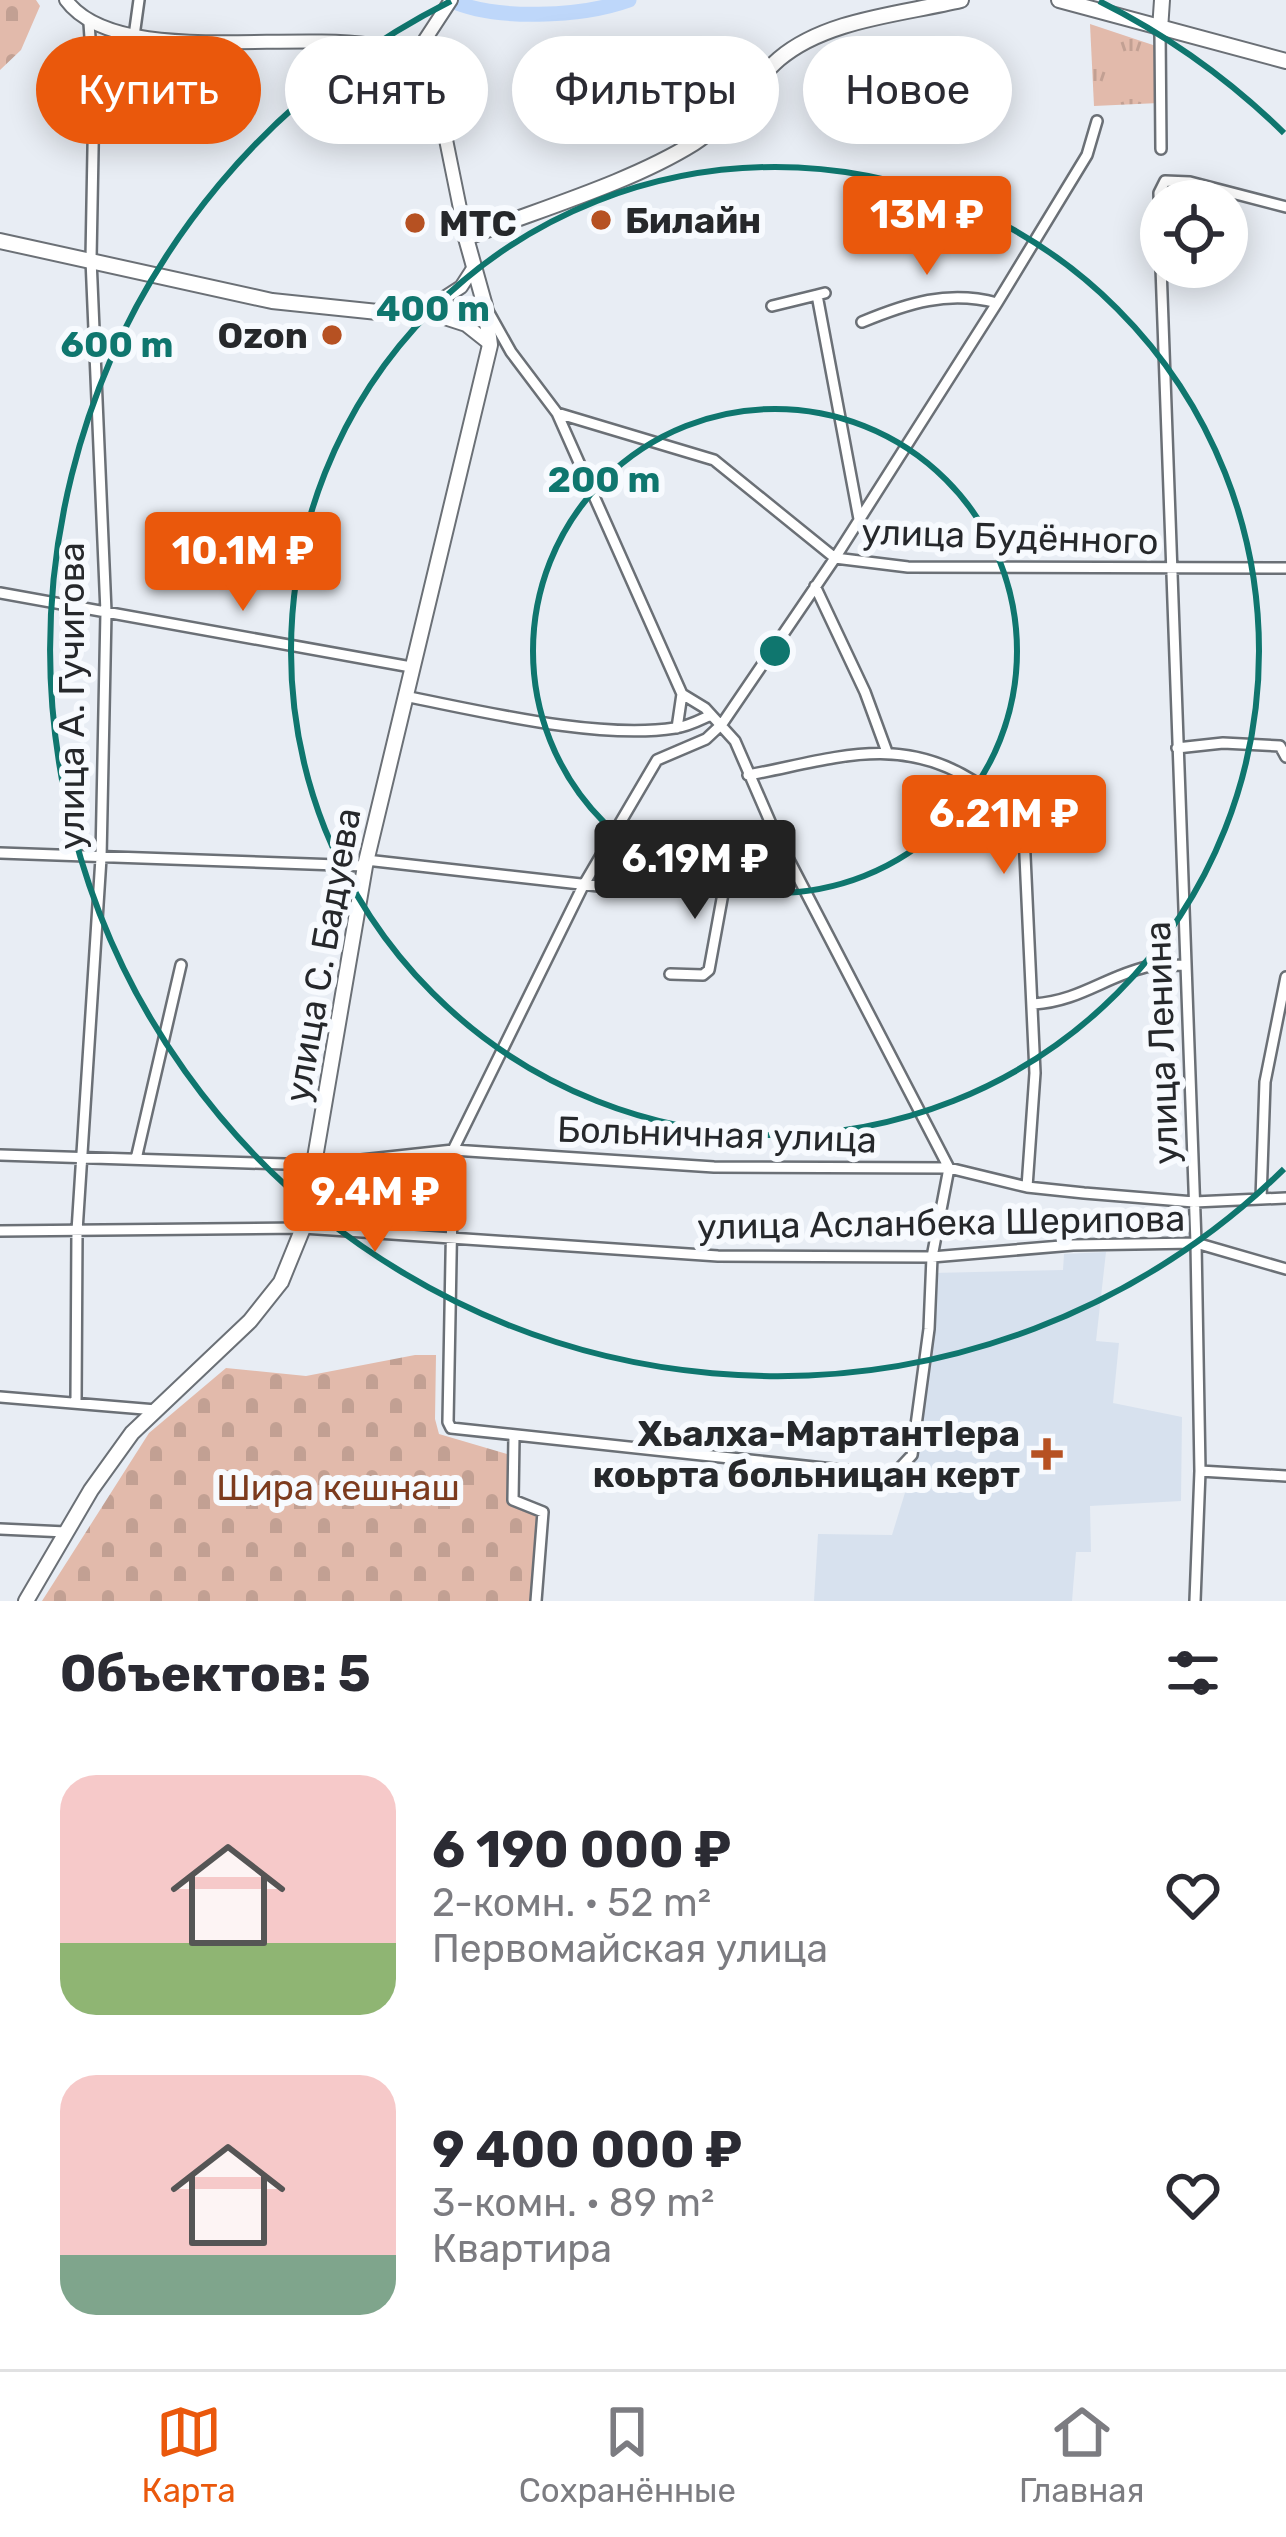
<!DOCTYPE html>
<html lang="ru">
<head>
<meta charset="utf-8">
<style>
  body { margin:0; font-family:Rubik,sans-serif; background:#f2f2f3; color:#2b2b33; height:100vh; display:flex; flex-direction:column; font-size:45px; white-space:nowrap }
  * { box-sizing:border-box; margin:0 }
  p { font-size:39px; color:#7c7c81 }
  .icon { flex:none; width:66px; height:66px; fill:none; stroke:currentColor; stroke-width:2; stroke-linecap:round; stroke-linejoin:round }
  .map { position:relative; height:1601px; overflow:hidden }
  .panel { display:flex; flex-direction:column; background:#fff; flex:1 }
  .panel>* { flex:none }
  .guide { position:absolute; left:36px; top:36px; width:1215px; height:108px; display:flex; gap:24px }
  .buttons { position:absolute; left:1140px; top:180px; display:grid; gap:24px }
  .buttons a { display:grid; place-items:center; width:108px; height:108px; border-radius:50%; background:#fff; box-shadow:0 6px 30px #0003; font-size:60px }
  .price { position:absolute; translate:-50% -102px; padding:0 27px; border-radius:12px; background:#ea580c; color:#fff; font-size:39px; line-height:78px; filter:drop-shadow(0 3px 6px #0008) }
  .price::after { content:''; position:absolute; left:50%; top:72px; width:36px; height:27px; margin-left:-18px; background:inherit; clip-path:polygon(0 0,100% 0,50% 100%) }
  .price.selected { background:#222; color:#fff }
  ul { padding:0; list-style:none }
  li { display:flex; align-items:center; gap:36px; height:300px; padding:0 60px }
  li span { display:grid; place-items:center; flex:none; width:336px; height:240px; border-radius:36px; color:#555 }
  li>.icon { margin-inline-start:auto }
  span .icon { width:144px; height:144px; fill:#fffc; stroke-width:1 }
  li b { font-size:51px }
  h2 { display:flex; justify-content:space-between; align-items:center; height:144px; padding:0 60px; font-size:51px }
  .chip { padding:0 42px; border-radius:54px; background:#fff; box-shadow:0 6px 30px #0003; font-size:42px; line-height:108px }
  .chip.selected { background:#ea580c; color:#fff }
  .tab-bar { display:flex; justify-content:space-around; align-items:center; height:168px; border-top:3px solid #e1e1e2; background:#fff; font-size:33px; color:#7c7c81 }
  .tab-bar a { display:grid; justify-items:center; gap:6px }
  .tab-bar .selected { color:#ea580c }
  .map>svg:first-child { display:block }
  .built { fill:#d7e1ee }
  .cemetery { fill:url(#cemetery-stones) }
  .park { fill:url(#park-tufts) }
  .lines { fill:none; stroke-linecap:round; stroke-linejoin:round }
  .river { stroke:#bed7fa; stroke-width:15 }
  .minor-casing { stroke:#6b7076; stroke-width:14 }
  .tertiary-casing { stroke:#6b7076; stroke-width:16 }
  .secondary-casing { stroke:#6b7076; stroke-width:18 }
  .minor { stroke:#fff; stroke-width:9 }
  .tertiary { stroke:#fff; stroke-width:12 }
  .secondary { stroke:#fff; stroke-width:14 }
  .ring { fill:none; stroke:#0f766e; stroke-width:6 }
  .poi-dot { fill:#b65122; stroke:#f7fafe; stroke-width:4.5 }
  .labels { text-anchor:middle; stroke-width:12; stroke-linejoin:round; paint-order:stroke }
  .poi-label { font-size:36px; font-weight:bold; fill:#26282b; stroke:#f7fafe; text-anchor:start }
  .street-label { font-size:36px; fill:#26282b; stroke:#f7fafe }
  .park-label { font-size:36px; fill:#7c3b1e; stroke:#f7fafe }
  .centre { fill:#0f766e; stroke:#f7fafe; stroke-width:6 }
  .ring-label { font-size:36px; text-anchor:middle; font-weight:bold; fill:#0f766e; stroke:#f7fafe; stroke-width:12; stroke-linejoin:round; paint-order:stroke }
</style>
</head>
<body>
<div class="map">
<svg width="1286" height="1601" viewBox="0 0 1286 1601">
  <defs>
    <pattern id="cemetery-stones" width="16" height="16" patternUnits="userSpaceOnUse" patternTransform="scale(3)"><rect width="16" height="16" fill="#e2baab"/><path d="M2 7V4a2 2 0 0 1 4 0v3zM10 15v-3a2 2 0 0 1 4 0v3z" fill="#c2a093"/></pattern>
    <pattern id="park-tufts" width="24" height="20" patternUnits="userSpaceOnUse" patternTransform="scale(3)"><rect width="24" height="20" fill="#e2baab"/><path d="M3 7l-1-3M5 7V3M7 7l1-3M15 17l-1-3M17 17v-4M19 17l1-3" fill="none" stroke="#c2a093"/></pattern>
  </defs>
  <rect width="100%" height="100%" fill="#e8edf4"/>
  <!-- built -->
  <path class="built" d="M 1106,1252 L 1096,1341 L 1119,1343 L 1113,1403 L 1182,1417 L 1181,1501 L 1090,1506 L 1091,1552 L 1076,1552 L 1072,1601 L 814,1601 L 818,1534 L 892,1535 L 908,1483 L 918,1425 L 933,1273 L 1063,1270 L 1064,1254 Z"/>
  <!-- cemetery -->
  <path class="cemetery" d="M 0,0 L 36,0 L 40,6 L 21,50 L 0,70 Z
    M 415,1355 L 436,1355 L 435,1419 L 439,1434 L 507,1454 L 509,1505 L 538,1515 L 530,1601 L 42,1601 L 149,1433 L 226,1368 L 306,1376 Z"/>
  <!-- park -->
  <path class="park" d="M 1090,24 L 1159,47 L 1159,103 L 1094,106 Z"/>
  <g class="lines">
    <!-- river -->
    <path class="river" d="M 450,0 C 495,21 582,17 629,0"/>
    <defs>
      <path id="minor" d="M 1160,30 L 1161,149
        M 134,36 L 139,0
        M 1161,263 L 1159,193 L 1165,181 L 1190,182 L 1286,207
        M 1161,267 L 1196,1243 L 1200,1471 L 1195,1601
        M 825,293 L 817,295 L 859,519
        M 772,306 L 817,295
        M 488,311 L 511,352 L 557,413 L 682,694 L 705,708 L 735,741 L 775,833 L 949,1168 L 932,1257 L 929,1329 L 912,1455 L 897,1471 L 870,1473 L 451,1428 L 448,1422 L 453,1150 L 583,886 L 657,760 L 706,739 L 722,724 L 835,558 L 997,303 L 1087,155 L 1097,121
        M 862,322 C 908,303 948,290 997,303
        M 557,413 L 714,460 L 835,558 L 908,567 L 1286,568
        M 815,586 L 865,692 L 887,752
        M 0,593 L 411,667
        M 404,696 C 481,711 598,740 675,728 C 687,727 700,720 711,715
        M 677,728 L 682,694
        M 1177,748 L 1223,743 L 1280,746 L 1286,757
        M 748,775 C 830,760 896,733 972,780 C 992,792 1008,817 1024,834 L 1035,1073 L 1027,1187
        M 0,853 L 365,866
        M 366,860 L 634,890 C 685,885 730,857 775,833
        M 670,974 L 703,975 L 709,970 L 724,888 L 718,864
        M 1034,1004 C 1079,1001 1105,977 1146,967 C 1158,964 1173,966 1185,965
        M 0,1155 L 315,1165 L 453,1150 L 714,1167 L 949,1168 L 1027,1187 L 1084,1193 L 1194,1202 L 1286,1198
        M 136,1159 L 181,965
        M 1261,1199 L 1265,1082 L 1286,977
        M 0,1231 L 303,1228 L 718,1256 L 932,1257 L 1073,1245 L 1196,1243 L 1286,1269
        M 0,1397 L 156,1410
        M 76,1402 L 77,1231 L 101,858 L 106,612 L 91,259 L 94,96 L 89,23
        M 514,1436 L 513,1500 L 543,1512 L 536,1601
        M 1200,1471 L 1286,1476
        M 0,1529 L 66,1532"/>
      <path id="tertiary" d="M 66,0 C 129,86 392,1 432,75 C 438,87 439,106 442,120 C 450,159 458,199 466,238
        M 415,55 L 451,0
        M 427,309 L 461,287 L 474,267
        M 429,313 L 466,325 L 490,344"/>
      <path id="secondary" d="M 1059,0 L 1286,61
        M 1160,30 L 1162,0
        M 0,241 L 272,301 L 397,314 L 485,306
        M 26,1601 L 91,1490 L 132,1433 L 250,1321 L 281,1282 L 303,1228 L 365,866 L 490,345 L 485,306 L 466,238 C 537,210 630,183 694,143 C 729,121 749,85 779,59 C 826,19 903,14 961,0"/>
    </defs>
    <!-- minor casing -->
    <use href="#minor" class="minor-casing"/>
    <!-- tertiary casing -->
    <use href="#tertiary" class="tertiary-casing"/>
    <!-- secondary casing -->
    <use href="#secondary" class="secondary-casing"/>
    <!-- minor -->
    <use href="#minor" class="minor"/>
    <!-- tertiary -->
    <use href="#tertiary" class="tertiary"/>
    <!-- secondary -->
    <use href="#secondary" class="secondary"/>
  </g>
  <!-- distance rings -->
  <g class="ring">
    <circle cx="775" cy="651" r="242"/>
    <circle cx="775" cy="651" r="484"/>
    <path d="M1284 1169A726 726 0 1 1 451 1M1099 1A726 726 0 0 1 1284 133"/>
  </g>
  <!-- markers -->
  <g class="poi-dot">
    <circle cx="601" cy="220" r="12"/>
    <circle cx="415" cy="223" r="12"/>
    <circle cx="332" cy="335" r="12"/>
    <path d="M1041 1436h12v12h12v12h-12v12h-12v-12h-12v-12h12z"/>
  </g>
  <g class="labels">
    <!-- poi labels -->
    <g class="poi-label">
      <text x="625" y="233">Билайн</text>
      <text x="439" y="236">МТС</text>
      <text x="308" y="348" text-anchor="end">Ozon</text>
      <text x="1020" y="1446" text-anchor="end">Хьалха-МартантIера<tspan x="1020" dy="41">коьрта больницан керт</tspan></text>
    </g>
    <!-- street labels -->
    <g class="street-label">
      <text transform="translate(1010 536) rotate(2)" y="13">улица Будённого</text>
      <text transform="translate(71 696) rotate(-90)" y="13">улица А. Гучигова</text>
      <text transform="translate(322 955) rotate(-80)" y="13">улица С. Бадуева</text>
      <text transform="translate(1161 1043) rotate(-92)" y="13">улица Ленина</text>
      <text transform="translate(717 1134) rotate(2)" y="13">Больничная улица</text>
      <text transform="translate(941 1222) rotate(-1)" y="13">улица Асланбека Шерипова</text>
    </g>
    <!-- park labels -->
    <g class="park-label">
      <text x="338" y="1500">Шира кешнаш</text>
    </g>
  </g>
  <circle cx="775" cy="651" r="18" class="centre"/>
  <g class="ring-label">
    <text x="433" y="321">400 m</text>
    <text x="117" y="357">600 m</text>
    <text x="604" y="492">200 m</text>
  </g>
</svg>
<div class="buttons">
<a><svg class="icon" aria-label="locate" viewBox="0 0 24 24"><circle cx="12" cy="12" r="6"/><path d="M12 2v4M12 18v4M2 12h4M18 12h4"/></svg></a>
</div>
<b class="price" style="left:927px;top:278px">13M ₽</b>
<b class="price" style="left:243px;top:614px">10.1M ₽</b>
<b class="price" style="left:1004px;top:877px">6.21M ₽</b>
<b class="price selected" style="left:695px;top:922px">6.19M ₽</b>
<b class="price" style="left:375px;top:1255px">9.4M ₽</b>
<div class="guide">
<a class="chip selected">Купить</a>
<a class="chip">Снять</a>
<a class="chip">Фильтры</a>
<a class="chip">Новое</a>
</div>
</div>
<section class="panel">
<h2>Объектов: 5<svg class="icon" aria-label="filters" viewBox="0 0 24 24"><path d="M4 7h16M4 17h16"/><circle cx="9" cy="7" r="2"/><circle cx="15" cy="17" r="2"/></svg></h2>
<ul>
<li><span style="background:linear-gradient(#f6c9c9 70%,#8fb573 0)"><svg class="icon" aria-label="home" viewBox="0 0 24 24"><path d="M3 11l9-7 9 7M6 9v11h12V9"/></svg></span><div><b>6 190 000 ₽</b><p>2-комн. · 52 m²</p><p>Первомайская улица</p></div><svg class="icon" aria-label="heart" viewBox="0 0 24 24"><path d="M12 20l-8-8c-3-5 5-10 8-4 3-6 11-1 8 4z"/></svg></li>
<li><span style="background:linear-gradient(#f6c9c9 75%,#7fa58c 0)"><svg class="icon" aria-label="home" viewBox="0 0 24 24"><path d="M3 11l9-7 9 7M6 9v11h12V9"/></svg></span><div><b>9 400 000 ₽</b><p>3-комн. · 89 m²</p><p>Квартира</p></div><svg class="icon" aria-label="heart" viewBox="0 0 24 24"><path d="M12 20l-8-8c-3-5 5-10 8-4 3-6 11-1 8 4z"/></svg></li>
</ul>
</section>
<nav class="tab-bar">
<a class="selected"><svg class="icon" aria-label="map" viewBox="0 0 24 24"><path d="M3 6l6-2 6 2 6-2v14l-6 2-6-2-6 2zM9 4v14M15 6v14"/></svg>Карта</a>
<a><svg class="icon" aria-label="saved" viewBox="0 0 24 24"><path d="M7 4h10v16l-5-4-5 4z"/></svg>Сохранённые</a>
<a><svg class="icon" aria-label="home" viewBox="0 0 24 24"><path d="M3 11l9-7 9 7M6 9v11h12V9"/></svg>Главная</a>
</nav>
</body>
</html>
